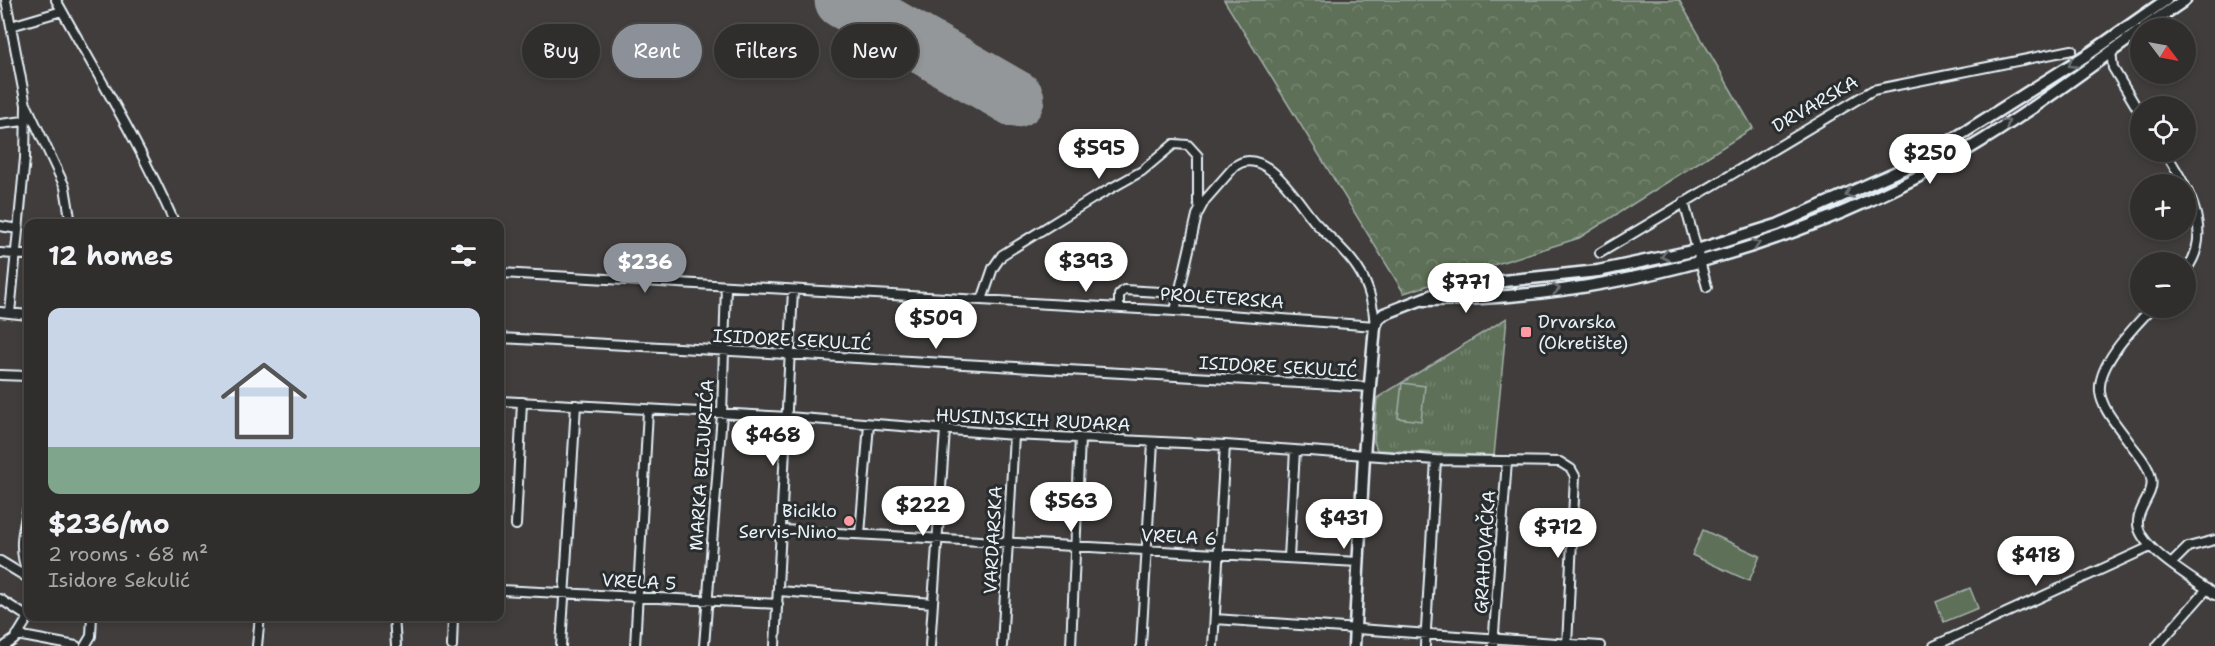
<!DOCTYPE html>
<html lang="en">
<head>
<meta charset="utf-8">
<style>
  body { margin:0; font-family:"Shantell Sans",sans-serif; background:#383635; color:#f1f3f6; height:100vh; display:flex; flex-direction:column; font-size:22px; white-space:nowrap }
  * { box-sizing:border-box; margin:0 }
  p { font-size:20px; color:#a8a8aa }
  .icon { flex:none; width:33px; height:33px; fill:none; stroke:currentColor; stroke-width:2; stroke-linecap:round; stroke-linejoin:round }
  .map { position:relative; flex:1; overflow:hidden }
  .panel { position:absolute; left:24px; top:219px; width:480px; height:402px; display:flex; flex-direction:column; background:#302e2d; border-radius:12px; box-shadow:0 3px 9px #0003,0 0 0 2px #4b4a49 }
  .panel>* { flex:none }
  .banner { position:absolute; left:522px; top:24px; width:570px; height:54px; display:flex; gap:12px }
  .needle { width:39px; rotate:122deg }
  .controls { position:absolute; left:2130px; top:18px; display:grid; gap:12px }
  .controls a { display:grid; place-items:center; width:66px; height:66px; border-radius:50%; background:#302e2d; box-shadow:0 3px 9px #0003,0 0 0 2px #4b4a49; font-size:30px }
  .price { position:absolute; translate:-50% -51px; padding:0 14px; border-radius:21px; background:#fff; color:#222; font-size:20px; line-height:39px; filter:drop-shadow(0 2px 3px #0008) }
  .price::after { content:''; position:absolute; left:50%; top:36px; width:18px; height:14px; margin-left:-9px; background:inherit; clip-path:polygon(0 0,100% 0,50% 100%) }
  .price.on { background:#8c9099; color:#fff }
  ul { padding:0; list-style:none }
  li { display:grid; align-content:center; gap:12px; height:318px; padding:0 24px }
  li+li { border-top:2px solid #4b4a49 }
  li span { display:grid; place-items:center; height:186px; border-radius:12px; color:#555 }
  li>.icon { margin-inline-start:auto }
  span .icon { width:108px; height:108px; fill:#fffc; stroke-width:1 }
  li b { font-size:26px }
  h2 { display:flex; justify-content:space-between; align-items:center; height:72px; padding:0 24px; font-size:26px }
  .pill { padding:0 21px; border-radius:27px; background:#302e2d; box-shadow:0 3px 9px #0003,0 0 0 2px #4b4a49; font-size:21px; line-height:54px }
  .pill.on { background:#8c9099; color:#fff }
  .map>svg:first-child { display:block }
  .grass { fill:url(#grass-tufts); stroke:#a3b0a8; stroke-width:1.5 }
  .forest { fill:url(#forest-crowns); stroke:#a3b0a8; stroke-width:1.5 }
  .pitch { fill:#5e7059; stroke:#a3b0a8; stroke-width:1.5 }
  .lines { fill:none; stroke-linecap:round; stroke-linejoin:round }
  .runway { stroke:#94979a; stroke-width:57 }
  .minor-casing { stroke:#e8f1f8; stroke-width:12 }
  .secondary-casing { stroke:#e8f1f8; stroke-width:15 }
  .minor { stroke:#2a2d2e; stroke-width:8 }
  .secondary { stroke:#2a2d2e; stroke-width:10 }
  .oneway { stroke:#6c7275 }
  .poi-dot { fill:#ff9aa2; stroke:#2a2d2e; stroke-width:2 }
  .labels { text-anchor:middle; stroke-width:6; stroke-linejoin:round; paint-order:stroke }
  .street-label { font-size:18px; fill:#e8f1f8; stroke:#2a2d2e }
  .poi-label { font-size:18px; fill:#e8f1f8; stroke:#2a2d2e; text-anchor:start }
</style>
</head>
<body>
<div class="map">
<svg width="2215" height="646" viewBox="0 0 2215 646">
  <defs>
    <pattern id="grass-tufts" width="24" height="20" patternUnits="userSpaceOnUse" patternTransform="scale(1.5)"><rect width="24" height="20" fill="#5e7059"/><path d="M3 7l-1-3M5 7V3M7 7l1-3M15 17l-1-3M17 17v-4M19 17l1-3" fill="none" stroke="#758572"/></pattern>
    <pattern id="forest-crowns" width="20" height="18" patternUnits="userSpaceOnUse" patternTransform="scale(1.5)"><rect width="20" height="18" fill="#5e7059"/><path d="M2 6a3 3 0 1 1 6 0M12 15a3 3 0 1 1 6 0" fill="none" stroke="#758572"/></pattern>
  </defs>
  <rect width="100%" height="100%" fill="#403d3c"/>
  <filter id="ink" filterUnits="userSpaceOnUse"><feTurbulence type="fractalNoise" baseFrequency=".0167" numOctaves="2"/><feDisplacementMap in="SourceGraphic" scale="12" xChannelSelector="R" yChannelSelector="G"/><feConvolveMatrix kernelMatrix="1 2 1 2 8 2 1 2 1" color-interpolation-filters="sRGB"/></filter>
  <g filter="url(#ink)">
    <!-- grass -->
    <path class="grass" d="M 1507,318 L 1494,456 L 1377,450 L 1374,442 L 1377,398 Z"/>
    <!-- forest -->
    <path class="forest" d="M 1224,0 L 1679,0 L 1753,128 L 1579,238 L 1404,293 Z"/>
    <!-- pitch -->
    <path class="pitch" d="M 1402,383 L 1425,386 L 1421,421 L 1398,418 Z
      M 1703,530 L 1760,556 L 1749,581 L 1692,555 Z
      M 1970,588 L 1978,608 L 1944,622 L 1936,602 Z"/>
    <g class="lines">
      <!-- runway -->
      <path class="runway" d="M 843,0 L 1016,99"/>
      <defs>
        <path id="minor" d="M 6,0 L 26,105 L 25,158 L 10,313
          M 56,0 C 97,74 141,146 175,224
          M 11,26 L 62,11
          M 2111,51 L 2113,68 L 2140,113
          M 27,106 L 65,187 L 71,224
          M 0,124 L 24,121
          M 2165,152 C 2187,186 2215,232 2186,270
          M 1684,202 L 1707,287
          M 0,226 L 18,229
          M 0,253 L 28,255
          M 1600,253 L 1873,90 L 2072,50
          M 500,273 L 1175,311 L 1375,326 C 1374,308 1369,285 1358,269 C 1347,251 1328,237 1314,221 C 1299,204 1264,142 1234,167 L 1205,200 L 1197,215 L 1175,311
          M 982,300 L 993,268 L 1002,255 L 1092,199 L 1142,171 L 1174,144 L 1188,145 L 1198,156 L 1198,203 L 1200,207
          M 1119,308 L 1119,295 L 1124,290 L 1178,293
          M 2152,308 C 2134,327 2097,364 2100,392 C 2102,409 2117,425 2127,439 C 2135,451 2148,463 2151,478 C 2155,493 2139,506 2138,521 C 2135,547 2196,580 2215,595
          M 0,312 L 28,315
          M 500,338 L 1371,387
          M 0,375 L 28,376
          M 500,401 L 788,417 L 1014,435 L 1225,445 L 1436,460 L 1560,462 L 1571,469 L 1575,476 L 1567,646
          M 28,507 C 22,533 18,550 28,575
          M 516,525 L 522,402
          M 783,530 L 1358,562
          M 860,534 L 869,424
          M 1289,558 L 1295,450
          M 0,561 L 28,578
          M 2172,563 L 2188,547 L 2215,540
          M 500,590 L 778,604
          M 779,591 L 933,603
          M 0,599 L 28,617
          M 394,616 L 396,646
          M 1215,619 L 1600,646
          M 17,635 L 76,646
          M 5,646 L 15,639 L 29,616
          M 85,646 L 91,636 L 92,616
          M 257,646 L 260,616
          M 452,646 L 453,616
          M 561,646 L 576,405
          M 635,646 L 648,411
          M 704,646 L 722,414 L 726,286
          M 775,646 L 793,290
          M 930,646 L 945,430
          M 1002,646 L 1014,435
          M 1071,646 L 1080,438
          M 1141,646 L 1153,442
          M 1213,646 L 1225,445
          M 1425,646 L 1436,460
          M 1493,646 L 1507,461
          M 1934,646 L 2150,547
          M 2157,646 L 2207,589"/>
        <path id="secondary" d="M 2144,28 L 2185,0
          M 1424,300 C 1612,299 1803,245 1965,151 C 2026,115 2083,72 2140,31
          M 1354,646 L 1364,455 L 1375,326 L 1378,319 L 1384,314 L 1456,286 L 1598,271 L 1697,250 L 1777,225 L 1914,164 L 2090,53 L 2166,0"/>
      </defs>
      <!-- minor casing -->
      <use href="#minor" class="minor-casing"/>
      <!-- secondary casing -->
      <use href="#secondary" class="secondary-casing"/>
      <!-- minor -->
      <use href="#minor" class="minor"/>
      <!-- secondary -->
      <use href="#secondary" class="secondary"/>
    </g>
    <!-- one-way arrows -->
    <defs><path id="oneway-chevron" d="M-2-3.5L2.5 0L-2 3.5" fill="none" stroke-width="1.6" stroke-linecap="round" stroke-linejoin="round" transform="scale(1.5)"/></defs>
    <g class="oneway">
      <use href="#oneway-chevron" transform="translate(2072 64) rotate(147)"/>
      <use href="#oneway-chevron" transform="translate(2006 123) rotate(-34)"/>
      <use href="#oneway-chevron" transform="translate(1849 194) rotate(156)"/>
      <use href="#oneway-chevron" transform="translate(1756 244) rotate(-18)"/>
      <use href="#oneway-chevron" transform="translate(1665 256) rotate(168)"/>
      <use href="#oneway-chevron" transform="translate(1556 289) rotate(-8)"/>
    </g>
  </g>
  <!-- markers -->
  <g class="poi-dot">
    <rect x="1520" y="326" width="12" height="12" rx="3"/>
    <circle cx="849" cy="521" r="6"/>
  </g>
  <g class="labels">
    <!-- street labels -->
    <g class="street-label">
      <text transform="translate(1815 104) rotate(-30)" y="6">DRVARSKA</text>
      <text transform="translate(1222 298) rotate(4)" y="6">PROLETERSKA</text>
      <text transform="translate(792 340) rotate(3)" y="6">ISIDORE SEKULIĆ</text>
      <text transform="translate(1278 367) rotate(3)" y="6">ISIDORE SEKULIĆ</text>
      <text transform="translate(1033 420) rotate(3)" y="6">HUSINJSKIH RUDARA</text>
      <text transform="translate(702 465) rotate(-86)" y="6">MARKA BILJURIĆA</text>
      <text transform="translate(1179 537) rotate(3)" y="6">VRELA 6</text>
      <text transform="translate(993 540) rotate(-87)" y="6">VARDARSKA</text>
      <text transform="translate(1485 552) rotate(-86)" y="6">GRAHOVAČKA</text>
      <text transform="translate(639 582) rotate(3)" y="6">VRELA 5</text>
    </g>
    <!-- poi labels -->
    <g class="poi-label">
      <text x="1538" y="328">Drvarska<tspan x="1538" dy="21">(Okretište)</tspan></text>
      <text x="837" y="517" text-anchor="end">Biciklo<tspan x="837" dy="21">Servis-Nino</tspan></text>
    </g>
  </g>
</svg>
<div class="controls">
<a><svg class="needle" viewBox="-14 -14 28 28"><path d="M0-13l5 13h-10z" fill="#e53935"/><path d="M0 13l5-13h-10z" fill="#a8a8aa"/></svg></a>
<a><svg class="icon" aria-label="locate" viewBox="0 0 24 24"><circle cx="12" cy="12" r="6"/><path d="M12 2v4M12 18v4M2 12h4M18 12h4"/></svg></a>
<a>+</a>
<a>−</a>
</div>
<b class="price" style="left:1099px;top:180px">$595</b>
<b class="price" style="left:1930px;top:185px">$250</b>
<b class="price" style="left:1086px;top:293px">$393</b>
<b class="price on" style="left:645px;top:294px">$236</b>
<b class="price" style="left:1466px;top:314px">$771</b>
<b class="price" style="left:936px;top:350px">$509</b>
<b class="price" style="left:773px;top:467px">$468</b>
<b class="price" style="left:1071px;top:533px">$563</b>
<b class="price" style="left:923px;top:537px">$222</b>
<b class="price" style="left:1344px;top:550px">$431</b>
<b class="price" style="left:1558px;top:559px">$712</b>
<b class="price" style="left:2036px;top:587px">$418</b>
<div class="banner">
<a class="pill">Buy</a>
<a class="pill on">Rent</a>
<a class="pill">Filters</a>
<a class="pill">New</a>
</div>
<section class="panel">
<h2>12 homes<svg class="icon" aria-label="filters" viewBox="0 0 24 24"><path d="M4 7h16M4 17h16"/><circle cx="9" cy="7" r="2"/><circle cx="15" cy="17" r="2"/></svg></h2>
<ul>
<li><span style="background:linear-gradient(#c9d6e8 75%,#7fa58c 0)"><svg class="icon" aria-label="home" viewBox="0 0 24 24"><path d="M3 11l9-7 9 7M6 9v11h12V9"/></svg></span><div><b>$236/mo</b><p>2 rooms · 68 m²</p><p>Isidore Sekulić</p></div></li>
</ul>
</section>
</div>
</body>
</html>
